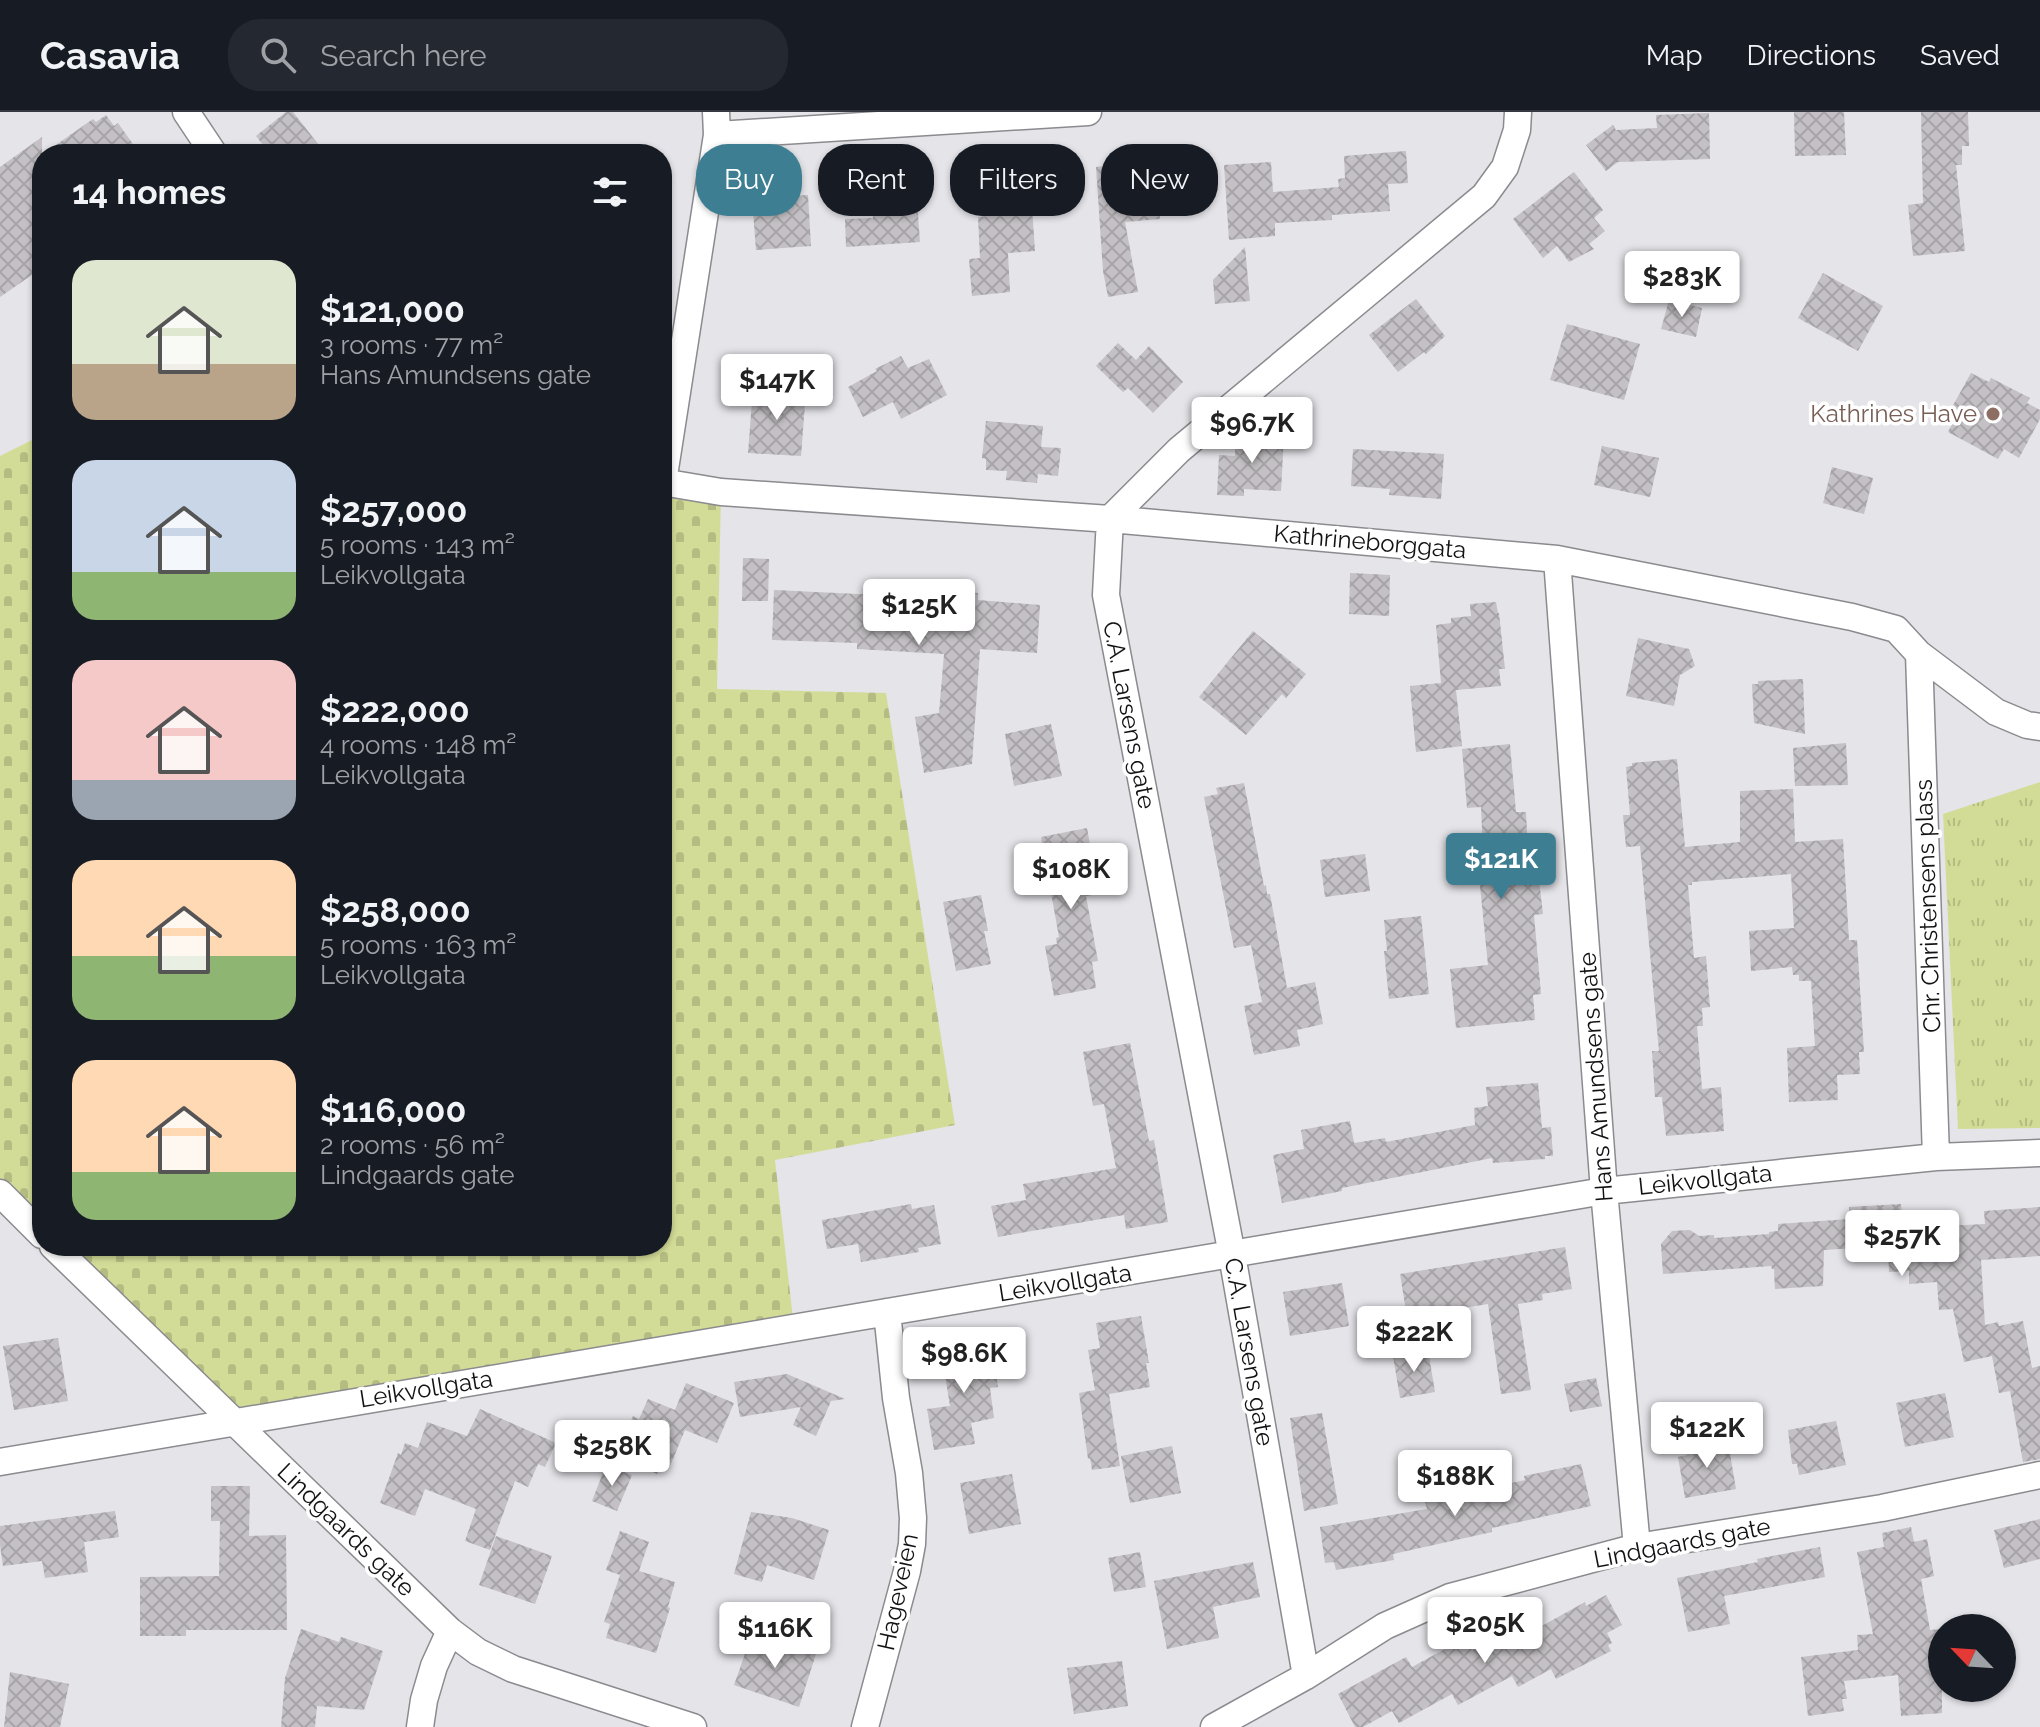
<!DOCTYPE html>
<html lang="en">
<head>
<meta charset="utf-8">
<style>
  body { margin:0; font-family:Raleway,sans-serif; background:#242831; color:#f1f3f6; height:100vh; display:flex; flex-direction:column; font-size:30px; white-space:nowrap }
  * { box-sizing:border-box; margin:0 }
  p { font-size:26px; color:#9ea1a6 }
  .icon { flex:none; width:44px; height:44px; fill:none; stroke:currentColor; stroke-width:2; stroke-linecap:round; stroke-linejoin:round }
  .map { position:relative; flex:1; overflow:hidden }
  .sheet { position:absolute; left:32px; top:32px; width:640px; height:1112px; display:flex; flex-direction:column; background:#171b24; border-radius:32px; box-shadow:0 2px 6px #0004 }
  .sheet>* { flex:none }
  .banner { position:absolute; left:696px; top:32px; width:760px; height:72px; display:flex; gap:16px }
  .needle { width:52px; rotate:295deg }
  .fabs { position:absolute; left:1928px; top:1502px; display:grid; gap:16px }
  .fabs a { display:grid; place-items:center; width:88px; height:88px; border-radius:50%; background:#171b24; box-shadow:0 2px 6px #0004; font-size:40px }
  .price { position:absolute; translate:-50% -68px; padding:0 18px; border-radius:8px; background:#fff; color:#222; font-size:26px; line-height:52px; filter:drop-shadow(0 2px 4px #0008) }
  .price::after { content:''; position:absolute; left:50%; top:48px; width:24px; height:18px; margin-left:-12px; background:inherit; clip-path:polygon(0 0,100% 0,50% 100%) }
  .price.on { background:#3e7e92; color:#fff }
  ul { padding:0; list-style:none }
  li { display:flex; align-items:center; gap:24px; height:200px; padding:0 40px }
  li span { display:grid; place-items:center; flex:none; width:224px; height:160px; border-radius:24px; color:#555 }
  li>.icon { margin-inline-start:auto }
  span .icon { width:96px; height:96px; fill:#fffc; stroke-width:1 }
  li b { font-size:34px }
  h2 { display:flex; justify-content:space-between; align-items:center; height:96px; padding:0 40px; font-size:34px }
  .pill { padding:0 28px; border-radius:32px; background:#171b24; box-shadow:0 2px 6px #0004; font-size:28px; line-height:72px }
  .pill.on { background:#3e7e92; color:#fff }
  header { display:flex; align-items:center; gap:48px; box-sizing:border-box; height:112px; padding:0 40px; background:#171b24; border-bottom:2px solid #363941 }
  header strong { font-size:38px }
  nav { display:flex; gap:44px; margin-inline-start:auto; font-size:28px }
  .search { width:560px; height:72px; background:#242831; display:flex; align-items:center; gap:20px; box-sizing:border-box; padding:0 28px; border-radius:32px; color:#9ea1a6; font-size:30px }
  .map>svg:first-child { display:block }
  .grass { fill:url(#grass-tufts) }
  .cemetery { fill:url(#cemetery-stones) }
  .building { fill:url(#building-cross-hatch) }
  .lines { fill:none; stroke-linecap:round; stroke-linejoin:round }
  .street-casing { stroke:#8b8a8f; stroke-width:29 }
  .street { stroke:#fff; stroke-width:26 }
  .education-dot { fill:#8d6e63; stroke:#fff; stroke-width:3 }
  .labels { text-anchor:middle; stroke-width:7; stroke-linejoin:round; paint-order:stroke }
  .education-label { font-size:24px; fill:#785e54; stroke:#fff; text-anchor:end }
  .street-label { font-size:24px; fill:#121214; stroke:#fff }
</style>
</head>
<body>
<header>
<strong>Casavia</strong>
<div class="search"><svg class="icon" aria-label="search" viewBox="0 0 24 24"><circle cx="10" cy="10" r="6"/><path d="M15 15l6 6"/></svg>Search here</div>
<nav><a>Map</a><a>Directions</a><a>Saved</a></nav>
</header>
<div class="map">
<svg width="2040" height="1615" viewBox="0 0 2040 1615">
  <defs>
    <pattern id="grass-tufts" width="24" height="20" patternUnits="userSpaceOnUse" patternTransform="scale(2)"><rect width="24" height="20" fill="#d3dc97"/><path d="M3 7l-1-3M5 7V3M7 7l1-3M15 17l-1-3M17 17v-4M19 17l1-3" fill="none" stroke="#b4bc81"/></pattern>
    <pattern id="cemetery-stones" width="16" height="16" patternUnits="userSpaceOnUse" patternTransform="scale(2)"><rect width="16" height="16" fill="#d3dc97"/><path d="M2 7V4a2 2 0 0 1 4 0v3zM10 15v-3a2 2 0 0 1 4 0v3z" fill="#b4bc81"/></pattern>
    <pattern id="building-cross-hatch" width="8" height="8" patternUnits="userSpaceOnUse" patternTransform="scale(2)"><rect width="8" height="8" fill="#c4c0c5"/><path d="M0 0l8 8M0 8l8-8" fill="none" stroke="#a7a4a8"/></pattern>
  </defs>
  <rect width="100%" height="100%" fill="#e4e4e9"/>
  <!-- grass -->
  <path class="grass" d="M 2040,670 L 2040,1016 L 1958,1017 L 1943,702 Z"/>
  <!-- cemetery -->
  <path class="cemetery" d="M 42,323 L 42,1123 L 0,1082 L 0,344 Z
    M 662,370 L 721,380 L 717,577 L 886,581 L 955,1013 L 775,1048 L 794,1216 L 233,1310 L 53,1134 L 662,1134 Z"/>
  <!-- building -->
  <path class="building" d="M 286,0 L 293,0 L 326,42 L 270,42 L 256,24 Z
    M 1794,0 L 1844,0 L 1846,43 L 1795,44 Z
    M 1921,0 L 1968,0 L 1969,34 L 1962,34 L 1962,53 L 1956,53 L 1965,139 L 1913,144 L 1908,93 L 1923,91 Z
    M 1709,1 L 1710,47 L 1618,50 L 1606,59 L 1586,33 L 1613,13 L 1616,18 L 1657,16 L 1656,3 Z
    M 106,3 L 114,14 L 118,11 L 140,42 L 43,42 L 93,7 L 96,10 Z
    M 42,25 L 42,156 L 0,185 L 0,55 Z
    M 1406,39 L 1408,71 L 1388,72 L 1390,99 L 1332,103 L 1332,108 L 1275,111 L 1275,124 L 1229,128 L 1224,53 L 1271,50 L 1273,80 L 1339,75 L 1338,67 L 1345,66 L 1344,44 Z
    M 1114,53 L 1116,60 L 1156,56 L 1160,107 L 1125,110 L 1138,180 L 1108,185 L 1103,159 L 1096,55 Z
    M 1574,60 L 1603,98 L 1594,106 L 1605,119 L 1589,132 L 1594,137 L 1569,150 L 1557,134 L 1543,146 L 1513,107 Z
    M 1030,67 L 1035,139 L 1008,141 L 1010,180 L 972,184 L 969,147 L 980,146 L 978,105 L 986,104 L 984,70 Z
    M 916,74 L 920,130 L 846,135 L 845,107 L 873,106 L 872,77 Z
    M 808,83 L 811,134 L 756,138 L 753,99 L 762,98 L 761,86 Z
    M 1245,135 L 1250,189 L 1215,192 L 1213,168 Z
    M 1823,161 L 1883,194 L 1858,239 L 1798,206 Z
    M 1416,187 L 1445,224 L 1426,242 L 1424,240 L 1398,260 L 1369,223 Z
    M 1669,188 L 1702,196 L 1696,225 L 1661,217 Z
    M 1567,212 L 1640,232 L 1624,288 L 1550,268 Z
    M 1118,231 L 1136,248 L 1149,234 L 1183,270 L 1153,301 L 1128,276 L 1123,280 L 1096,254 Z
    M 901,244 L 908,256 L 929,247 L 947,283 L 901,307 L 893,290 L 863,305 L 848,275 L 877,259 L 875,257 Z
    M 1971,261 L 1989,270 L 1991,266 L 2030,286 L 2027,291 L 2040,298 L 2040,307 L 2019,346 L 2004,337 L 1998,347 L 1948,320 L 1953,310 L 1946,306 Z
    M 756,275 L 806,279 L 801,344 L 748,341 L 752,289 L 754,289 Z
    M 986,309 L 1043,314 L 1041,335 L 1061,336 L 1058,364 L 1038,362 L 1037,371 L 1006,368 L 1007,359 L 986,358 L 986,347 L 982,346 Z
    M 1236,321 L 1284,323 L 1281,379 L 1244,377 L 1244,384 L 1217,383 L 1219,343 L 1235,344 Z
    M 1602,334 L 1659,346 L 1650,385 L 1594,373 Z
    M 1353,337 L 1444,342 L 1441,387 L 1389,383 L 1390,377 L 1351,374 Z
    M 1832,355 L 1873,366 L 1864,402 L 1823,391 Z
    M 743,446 L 769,447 L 768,489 L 742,489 Z
    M 1350,461 L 1390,463 L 1389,504 L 1349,502 Z
    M 774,478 L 921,485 L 921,478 L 978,481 L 978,488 L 1040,493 L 1037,541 L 980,537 L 972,652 L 924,661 L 915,605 L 939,601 L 944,542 L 857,537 L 857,531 L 772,528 Z
    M 1496,490 L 1498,501 L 1499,501 L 1505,557 L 1499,557 L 1501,574 L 1456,578 L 1462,634 L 1416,640 L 1410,574 L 1441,571 L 1436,513 L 1451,511 L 1451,506 L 1471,504 L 1470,492 Z
    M 1253,519 L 1306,562 L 1286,586 L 1282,582 L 1246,623 L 1199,585 Z
    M 1638,526 L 1689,537 L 1695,554 L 1680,563 L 1674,594 L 1626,584 Z
    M 1803,567 L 1805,622 L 1754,611 L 1752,572 L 1758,572 L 1758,569 Z
    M 1051,612 L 1062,664 L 1014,674 L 1005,622 Z
    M 1846,631 L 1848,673 L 1795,674 L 1793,636 Z
    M 1510,632 L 1516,700 L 1526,700 L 1529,761 L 1538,760 L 1543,802 L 1534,803 L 1541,882 L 1533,883 L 1535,908 L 1456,916 L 1450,857 L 1488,853 L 1479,764 L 1484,763 L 1481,695 L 1467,696 L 1462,637 Z
    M 1677,647 L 1685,735 L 1740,730 L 1740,679 L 1793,677 L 1795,730 L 1843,727 L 1849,828 L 1857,828 L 1864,940 L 1859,940 L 1860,962 L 1837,963 L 1838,988 L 1789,990 L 1787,936 L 1815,934 L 1811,869 L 1799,869 L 1799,863 L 1793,863 L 1792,855 L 1751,859 L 1749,819 L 1794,816 L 1791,762 L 1692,770 L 1692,773 L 1688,773 L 1694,846 L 1706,844 L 1710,895 L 1702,896 L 1703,914 L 1697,914 L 1702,977 L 1721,975 L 1724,1019 L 1666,1024 L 1662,985 L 1655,985 L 1652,939 L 1659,939 L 1640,734 L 1626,735 L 1623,703 L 1630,703 L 1626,655 L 1632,654 L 1632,651 Z
    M 1244,671 L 1264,774 L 1266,773 L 1267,782 L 1270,782 L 1287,876 L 1315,870 L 1323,912 L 1297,918 L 1300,934 L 1254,943 L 1244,894 L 1262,890 L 1251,833 L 1234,836 L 1204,685 L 1218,682 L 1216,676 Z
    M 1087,716 L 1099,782 L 1086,784 L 1098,849 L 1092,850 L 1096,876 L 1054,884 L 1045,834 L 1057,832 L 1056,826 L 1059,825 L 1041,725 Z
    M 1365,742 L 1370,779 L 1325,785 L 1320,748 Z
    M 981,783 L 988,819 L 984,819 L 991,852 L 956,859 L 943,790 Z
    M 1421,804 L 1429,882 L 1389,887 L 1384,839 L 1387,839 L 1384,808 Z
    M 1130,931 L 1149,1029 L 1154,1028 L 1168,1110 L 1126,1117 L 1124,1103 L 998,1125 L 991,1094 L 1026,1088 L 1023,1072 L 1116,1056 L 1104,992 L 1093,994 L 1083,940 Z
    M 1538,971 L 1542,1016 L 1551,1015 L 1553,1044 L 1545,1044 L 1545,1047 L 1493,1051 L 1492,1046 L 1342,1076 L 1342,1079 L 1282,1091 L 1273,1043 L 1304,1037 L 1301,1018 L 1350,1009 L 1354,1031 L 1385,1026 L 1386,1030 L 1475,1013 L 1474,996 L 1488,994 L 1486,975 Z
    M 911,1092 L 912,1097 L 934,1093 L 941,1132 L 918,1136 L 919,1140 L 861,1150 L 858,1132 L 827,1137 L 822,1108 Z
    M 1901,1092 L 1903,1116 L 1985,1112 L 1984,1099 L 2040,1095 L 2040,1144 L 1981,1148 L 1985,1213 L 1998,1210 L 1999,1214 L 2023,1209 L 2032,1256 L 2040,1254 L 2040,1347 L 2023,1350 L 2010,1279 L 1999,1281 L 1992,1244 L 1964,1250 L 1953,1197 L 1939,1198 L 1937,1170 L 1909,1172 L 1909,1159 L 1889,1160 L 1888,1134 L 1824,1138 L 1823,1174 L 1775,1177 L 1774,1157 L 1772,1157 L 1771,1154 L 1663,1162 L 1661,1132 L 1672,1119 L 1690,1118 L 1699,1124 L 1714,1123 L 1714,1126 L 1769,1122 L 1769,1120 L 1778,1119 L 1778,1112 L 1850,1107 L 1849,1095 Z
    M 1565,1135 L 1572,1177 L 1542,1182 L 1543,1188 L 1518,1192 L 1531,1278 L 1501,1282 L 1488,1192 L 1407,1205 L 1400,1162 Z
    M 1342,1171 L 1349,1214 L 1290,1224 L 1283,1180 Z
    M 1141,1204 L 1149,1251 L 1146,1251 L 1150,1275 L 1109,1282 L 1120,1354 L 1092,1358 L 1090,1346 L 1088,1347 L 1079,1281 L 1095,1278 L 1088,1238 L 1100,1236 L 1096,1211 Z
    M 58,1226 L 68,1289 L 14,1298 L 3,1234 Z
    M 991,1230 L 998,1275 L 990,1276 L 994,1306 L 971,1311 L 975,1332 L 934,1338 L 927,1297 L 950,1294 L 941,1239 Z
    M 1428,1238 L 1435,1280 L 1400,1286 L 1393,1244 Z
    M 787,1262 L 845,1287 L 831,1289 L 816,1324 L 793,1313 L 801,1295 L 740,1305 L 734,1270 Z
    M 1596,1266 L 1602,1294 L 1570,1300 L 1564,1272 Z
    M 686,1271 L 734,1291 L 717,1331 L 685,1318 L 670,1354 L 662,1351 L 657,1362 L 616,1344 L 633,1304 L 639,1307 L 648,1287 L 675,1298 Z
    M 1945,1281 L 1954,1325 L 1905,1335 L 1896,1291 Z
    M 480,1297 L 556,1331 L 545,1355 L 538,1352 L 528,1375 L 515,1369 L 490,1438 L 465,1429 L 476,1397 L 425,1377 L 415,1404 L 380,1391 L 398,1341 L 401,1343 L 405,1331 L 418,1336 L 427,1310 L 467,1324 Z
    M 1322,1301 L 1338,1392 L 1304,1399 L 1290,1306 Z
    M 1836,1309 L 1846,1353 L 1799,1363 L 1797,1352 L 1792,1352 L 1788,1318 Z
    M 1728,1330 L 1736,1377 L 1685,1386 L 1678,1345 L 1687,1343 L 1686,1337 Z
    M 1172,1334 L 1181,1381 L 1130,1391 L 1121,1344 Z
    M 1581,1352 L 1591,1394 L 1492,1416 L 1492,1420 L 1393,1442 L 1394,1448 L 1336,1458 L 1334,1450 L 1325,1451 L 1320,1415 L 1427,1397 L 1425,1390 L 1525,1368 L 1524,1364 Z
    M 606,1353 L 632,1363 L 617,1399 L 592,1389 Z
    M 1012,1362 L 1021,1412 L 969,1422 L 960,1371 Z
    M 211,1374 L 250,1374 L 249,1424 L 286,1423 L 287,1518 L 186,1518 L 186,1524 L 140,1524 L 140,1465 L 219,1464 L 220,1409 L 211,1409 Z
    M 115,1399 L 119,1425 L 84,1430 L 88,1460 L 45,1466 L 42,1449 L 3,1454 L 0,1433 L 0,1414 Z
    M 751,1400 L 792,1406 L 829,1418 L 814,1468 L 767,1453 L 762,1470 L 734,1462 Z
    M 2040,1407 L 2040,1447 L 2004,1456 L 1994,1418 Z
    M 1911,1415 L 1914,1430 L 1927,1427 L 1934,1464 L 1921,1467 L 1930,1518 L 1942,1517 L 1942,1601 L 1901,1604 L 1898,1563 L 1844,1569 L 1847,1587 L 1842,1587 L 1844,1599 L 1808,1604 L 1801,1545 L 1858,1538 L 1857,1523 L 1873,1522 L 1857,1440 L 1884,1435 L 1882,1421 Z
    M 620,1419 L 649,1430 L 639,1459 L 675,1470 L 668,1495 L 670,1496 L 656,1541 L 606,1526 L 610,1512 L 604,1510 L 620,1463 L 606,1458 Z
    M 496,1424 L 552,1444 L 535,1492 L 479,1473 Z
    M 1820,1435 L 1825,1465 L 1724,1484 L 1730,1512 L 1688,1520 L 1677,1466 L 1758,1450 L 1757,1447 Z
    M 1140,1440 L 1146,1475 L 1114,1480 L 1108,1446 Z
    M 1253,1450 L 1260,1485 L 1213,1495 L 1219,1526 L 1167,1537 L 1154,1469 Z
    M 1606,1483 L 1622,1513 L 1607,1521 L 1612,1531 L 1608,1533 L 1611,1539 L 1556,1567 L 1551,1557 L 1518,1575 L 1512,1564 L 1458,1593 L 1452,1582 L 1399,1611 L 1392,1599 L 1363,1615 L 1355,1615 L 1338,1582 L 1406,1545 L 1412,1555 L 1465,1526 L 1472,1538 L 1524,1509 L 1531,1520 L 1585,1490 L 1586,1494 Z
    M 301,1517 L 339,1530 L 341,1525 L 383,1539 L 364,1598 L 317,1594 L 315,1615 L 281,1615 L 285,1566 Z
    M 752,1522 L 816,1542 L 799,1595 L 734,1573 Z
    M 1122,1549 L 1128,1594 L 1074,1602 L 1067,1556 Z
    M 10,1560 L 69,1572 L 60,1615 L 4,1615 Z"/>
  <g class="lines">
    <defs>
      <path id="street" d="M 186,0 L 214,42
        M 717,23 L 1088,0
        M 662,370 L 721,380 L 1110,407 L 1557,447 L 1852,505 L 1896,517 L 1919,542 L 1996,600 L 2027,613 L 2040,615
        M 663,370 L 717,23 L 716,0
        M 1557,447 L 1604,1079 L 1637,1435
        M 1919,542 L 1936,1045
        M 0,1081 L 42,1123
        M 53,1134 L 450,1519 L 478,1540 L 513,1557 L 693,1615
        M 0,1350 L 1604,1079 L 1936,1045 L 2040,1041
        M 1306,1564 L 1232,1143 L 1106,483 L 1110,407 L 1179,338 L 1484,84 L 1505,55 L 1517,18 L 1518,0
        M 420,1615 L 424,1588 L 434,1554 L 450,1519
        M 865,1615 L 907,1459 L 912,1432 L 913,1406 L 909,1361 L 896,1286 L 887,1200
        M 1214,1615 L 1306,1564 L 1385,1514 L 1450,1485 L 1637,1435 L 1882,1396 L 2040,1363"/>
    </defs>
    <!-- street casing -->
    <use href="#street" class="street-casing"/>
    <!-- street -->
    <use href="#street" class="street"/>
  </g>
  <!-- markers -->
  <circle class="education-dot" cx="1993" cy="302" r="8"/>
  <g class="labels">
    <!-- education labels -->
    <g class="education-label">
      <text x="1977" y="310">Kathrines Have</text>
    </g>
    <!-- street labels -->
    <g class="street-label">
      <text transform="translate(1370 430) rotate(5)" y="8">Kathrineborggata</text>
      <text transform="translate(1129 603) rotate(79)" y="8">C.A. Larsens gate</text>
      <text transform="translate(1928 794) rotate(-92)" y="8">Chr. Christensens plass</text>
      <text transform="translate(1596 965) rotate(-94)" y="8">Hans Amundsens gate</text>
      <text transform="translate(1705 1068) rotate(-6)" y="8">Leikvollgata</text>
      <text transform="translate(1065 1171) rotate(-9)" y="8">Leikvollgata</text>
      <text transform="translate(1249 1240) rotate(80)" y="8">C.A. Larsens gate</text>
      <text transform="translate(426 1277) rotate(-9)" y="8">Leikvollgata</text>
      <text transform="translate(346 1418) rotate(44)" y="8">Lindgaards gate</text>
      <text transform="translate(1682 1431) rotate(-11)" y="8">Lindgaards gate</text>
      <text transform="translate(898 1480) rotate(-78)" y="8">Hageveien</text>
    </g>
  </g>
</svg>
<div class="fabs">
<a><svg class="needle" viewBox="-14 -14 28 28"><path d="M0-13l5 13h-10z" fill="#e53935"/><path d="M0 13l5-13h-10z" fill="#9ea1a6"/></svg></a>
</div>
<b class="price" style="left:1682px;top:207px">$283K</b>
<b class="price" style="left:777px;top:310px">$147K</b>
<b class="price" style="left:1252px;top:353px">$96.7K</b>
<b class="price" style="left:919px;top:535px">$125K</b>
<b class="price on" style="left:1501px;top:789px">$121K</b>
<b class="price" style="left:1071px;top:799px">$108K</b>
<b class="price" style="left:1902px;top:1166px">$257K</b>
<b class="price" style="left:1414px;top:1262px">$222K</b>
<b class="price" style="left:964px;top:1283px">$98.6K</b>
<b class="price" style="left:1707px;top:1358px">$122K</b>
<b class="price" style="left:612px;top:1376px">$258K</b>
<b class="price" style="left:1455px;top:1406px">$188K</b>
<b class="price" style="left:1485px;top:1553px">$205K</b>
<b class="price" style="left:775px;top:1558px">$116K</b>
<div class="banner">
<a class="pill on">Buy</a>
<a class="pill">Rent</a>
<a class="pill">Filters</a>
<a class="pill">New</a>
</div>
<section class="sheet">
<h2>14 homes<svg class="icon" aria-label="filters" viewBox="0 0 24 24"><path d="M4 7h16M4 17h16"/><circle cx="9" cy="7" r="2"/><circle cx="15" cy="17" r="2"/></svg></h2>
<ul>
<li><span style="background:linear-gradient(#dfe7d0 65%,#b9a48a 0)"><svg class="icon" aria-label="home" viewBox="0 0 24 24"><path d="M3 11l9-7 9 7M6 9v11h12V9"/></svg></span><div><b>$121,000</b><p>3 rooms · 77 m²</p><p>Hans Amundsens gate</p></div></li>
<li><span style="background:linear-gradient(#c9d6e8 70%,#8fb573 0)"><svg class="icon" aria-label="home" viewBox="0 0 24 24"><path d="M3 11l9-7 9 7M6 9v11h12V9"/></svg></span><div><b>$257,000</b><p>5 rooms · 143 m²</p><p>Leikvollgata</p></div></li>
<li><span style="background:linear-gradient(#f6c9c9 75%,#9aa5b1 0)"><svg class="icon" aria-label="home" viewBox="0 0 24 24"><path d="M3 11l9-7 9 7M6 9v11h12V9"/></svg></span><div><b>$222,000</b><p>4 rooms · 148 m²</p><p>Leikvollgata</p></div></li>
<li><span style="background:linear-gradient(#ffd9b3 60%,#8fb573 0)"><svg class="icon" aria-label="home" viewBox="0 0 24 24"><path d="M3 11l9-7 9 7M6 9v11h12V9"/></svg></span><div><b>$258,000</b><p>5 rooms · 163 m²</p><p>Leikvollgata</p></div></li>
<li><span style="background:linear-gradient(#ffd9b3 70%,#8fb573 0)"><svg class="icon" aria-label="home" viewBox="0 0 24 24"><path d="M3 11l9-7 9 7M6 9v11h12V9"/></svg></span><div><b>$116,000</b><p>2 rooms · 56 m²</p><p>Lindgaards gate</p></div></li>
</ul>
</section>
</div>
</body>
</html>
